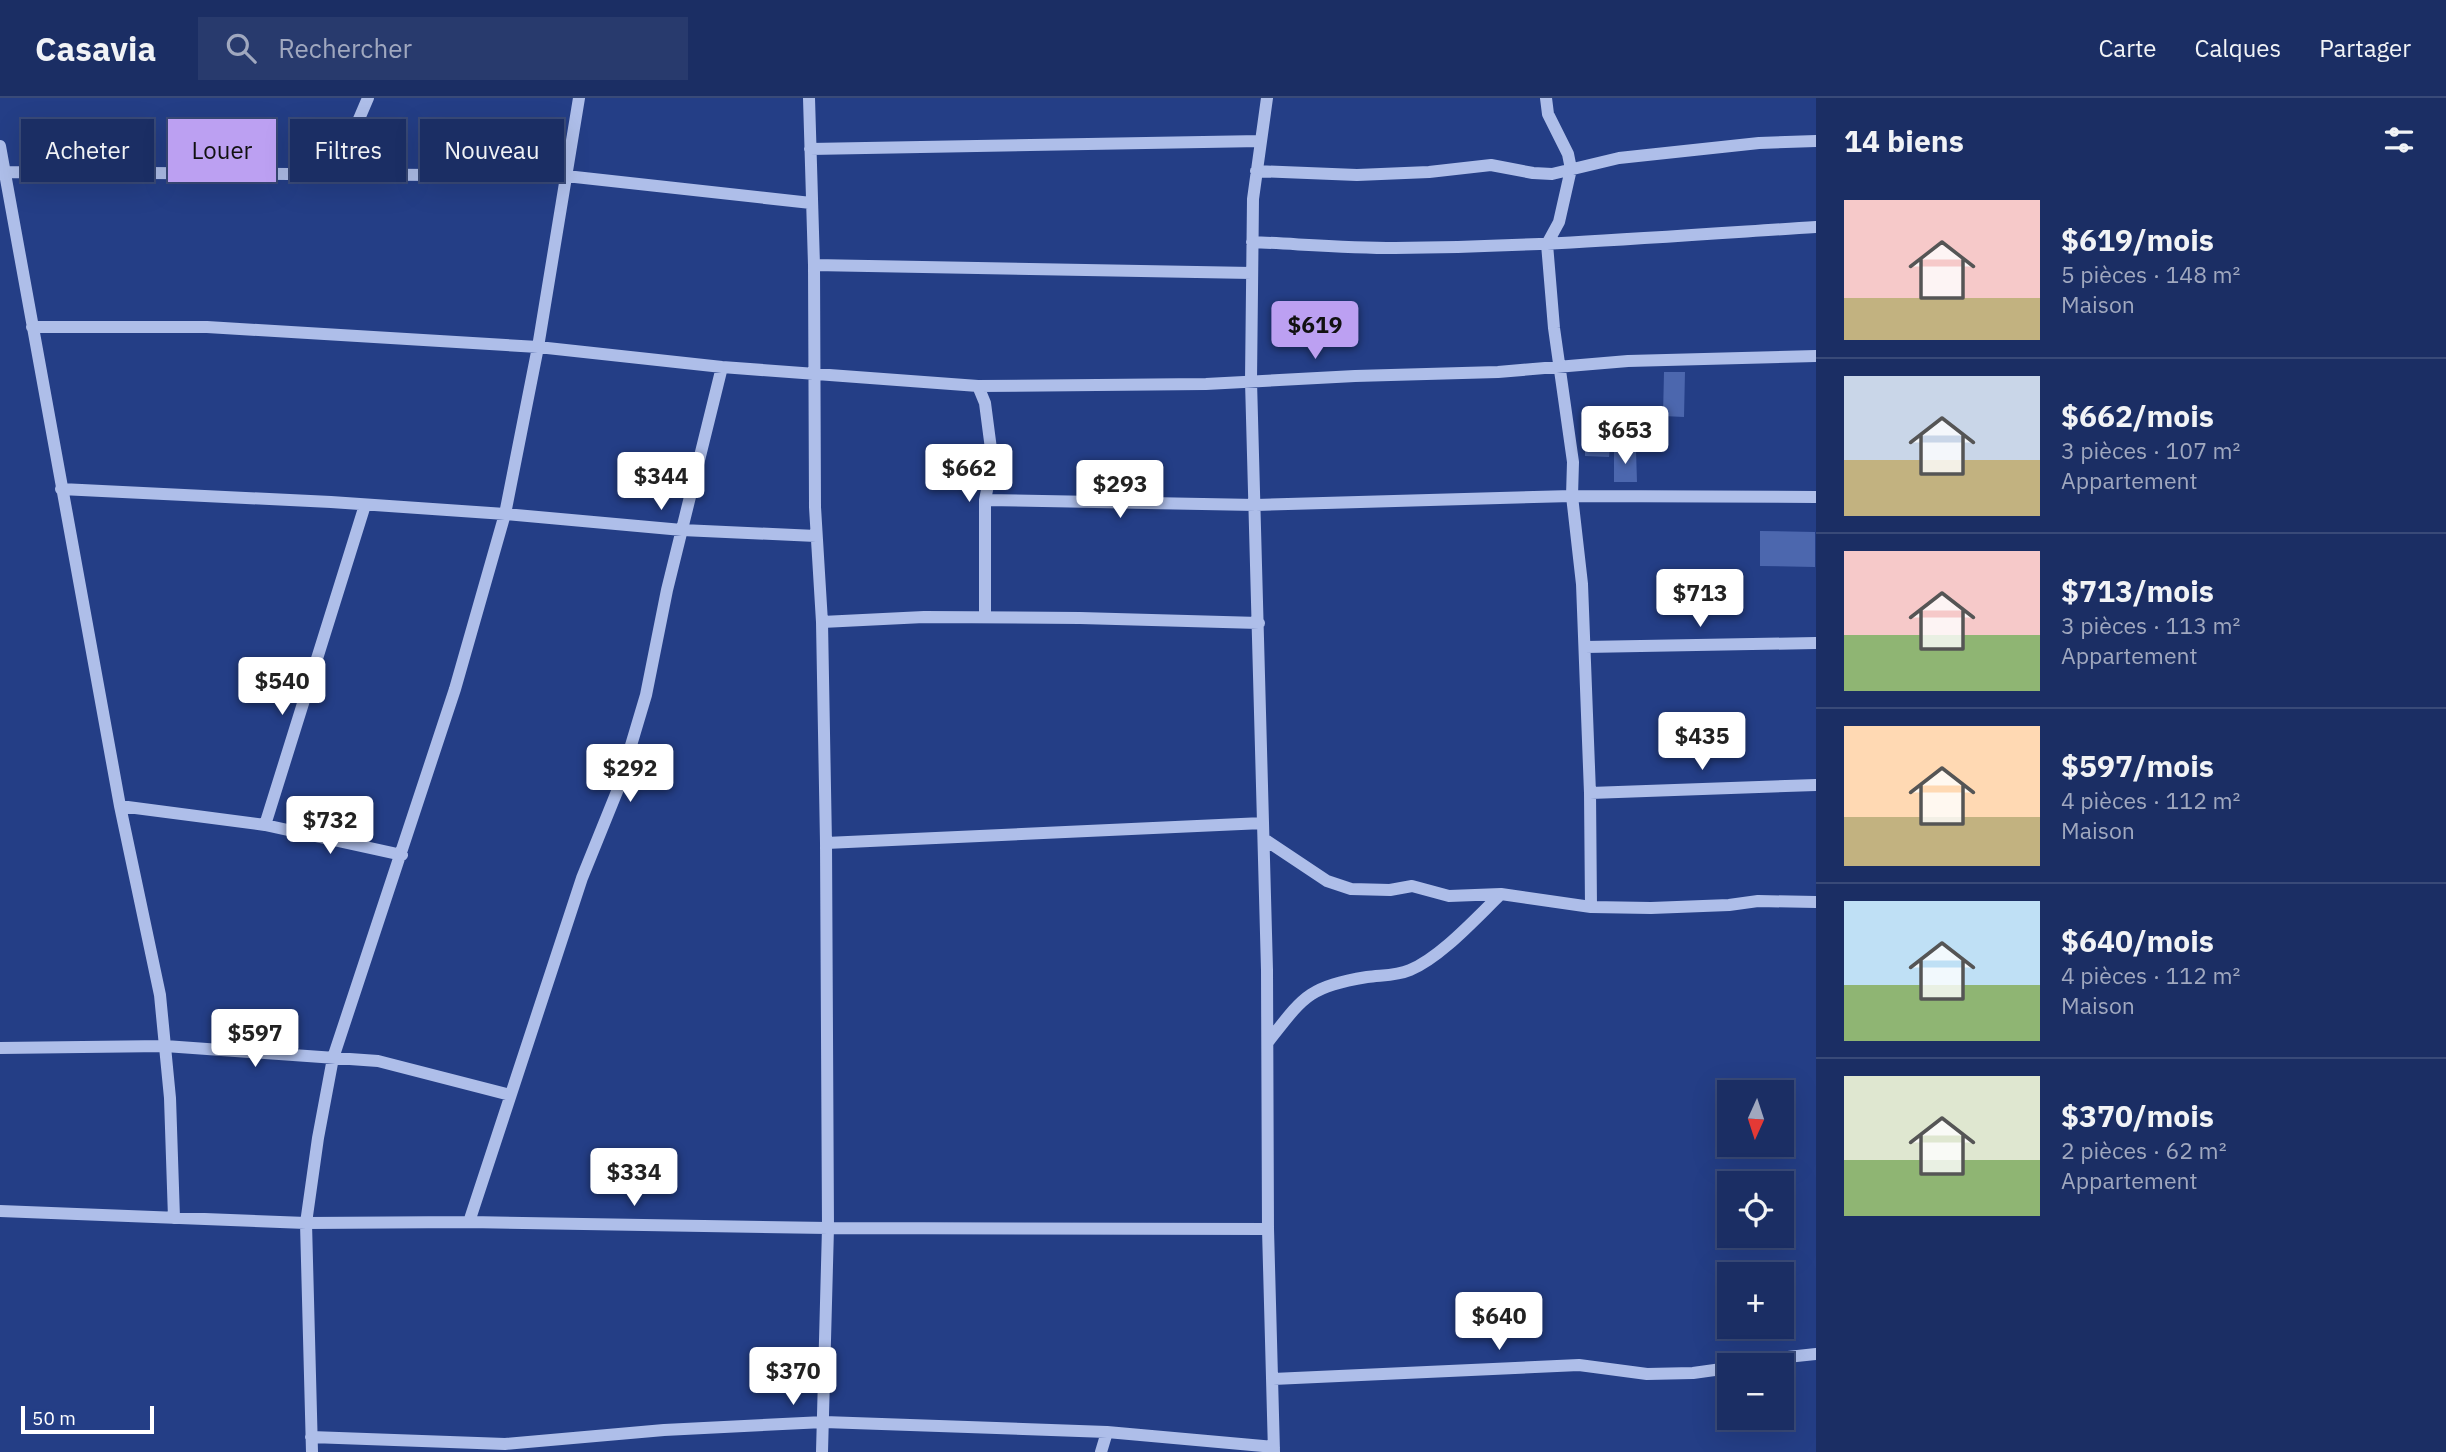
<!DOCTYPE html>
<html lang="fr">
<head>
<meta charset="utf-8">
<style>
  body { margin:0; font-family:"IBM Plex Sans",sans-serif; background:#283a6d; color:#f1f3f6; height:100vh; display:flex; flex-direction:column; font-size:26px; white-space:nowrap }
  * { box-sizing:border-box; margin:0 }
  p { font-size:23px; color:#a0a8bf }
  .icon { flex:none; width:38px; height:38px; fill:none; stroke:currentColor; stroke-width:2; stroke-linecap:round; stroke-linejoin:round }
  .map { position:relative; flex:1; overflow:hidden }
  .panel { display:flex; flex-direction:column; background:#1b2e64; width:630px }
  .panel>* { flex:none }
  .hud { position:absolute; left:21px; top:21px; width:665px; height:63px; display:flex; gap:14px }
  .needle { width:46px; rotate:183deg }
  .fabs { position:absolute; left:1717px; top:982px; display:grid; gap:14px }
  .fabs a { display:grid; place-items:center; width:77px; height:77px; border-radius:0px; background:#1b2e64; box-shadow:0 7px 28px #0002,0 0 0 2px #394a78; font-size:35px }
  .scale { position:absolute; left:21px; bottom:18px; width:133px; box-sizing:border-box; padding-left:7px; border:4px solid #fff; border-top:0; font-size:19px; line-height:24px; white-space:nowrap; color:#fff; -webkit-text-stroke:5px #243e86; paint-order:stroke }
  .price { position:absolute; translate:-50% -60px; padding:0 16px; border-radius:7px; background:#fff; color:#222; font-size:23px; line-height:46px; filter:drop-shadow(0 2px 4px #0008) }
  .price::after { content:''; position:absolute; left:50%; top:42px; width:21px; height:16px; margin-left:-10px; background:inherit; clip-path:polygon(0 0,100% 0,50% 100%) }
  .price.selected { background:#bca0f2; color:#111 }
  ul { padding:0; list-style:none }
  li { display:flex; align-items:center; gap:21px; height:175px; padding:0 28px }
  li+li { border-top:2px solid #394a78 }
  li span { display:grid; place-items:center; flex:none; width:196px; height:140px; border-radius:0px; color:#555 }
  li>.icon { margin-inline-start:auto }
  span .icon { width:84px; height:84px; fill:#fffc; stroke-width:1 }
  li b { font-size:30px }
  h2 { display:flex; justify-content:space-between; align-items:center; height:84px; padding:0 28px; font-size:30px }
  .tag { padding:0 24px; border-radius:0px; background:#1b2e64; box-shadow:0 7px 28px #0002,0 0 0 2px #394a78; font-size:24px; line-height:63px }
  .tag.selected { background:#bca0f2; color:#111 }
  header { display:flex; align-items:center; gap:42px; box-sizing:border-box; height:98px; padding:0 35px; background:#1b2e64; border-bottom:2px solid #394a78 }
  header strong { font-size:33px }
  nav { display:flex; gap:38px; margin-inline-start:auto; font-size:24px }
  .search { width:490px; height:63px; background:#283a6d; display:flex; align-items:center; gap:18px; box-sizing:border-box; padding:0 24px; border-radius:0px; color:#a0a8bf; font-size:26px }
  main { display:flex; flex:1; min-height:0 }
  .map>svg:first-child { display:block }
  .building { fill:#4c67ae }
  .lines { fill:none; stroke-linecap:round; stroke-linejoin:round }
  .minor { stroke:#aebee9; stroke-width:12 }
</style>
</head>
<body>
<header>
<strong>Casavia</strong>
<div class="search"><svg class="icon" aria-label="search" viewBox="0 0 24 24"><circle cx="10" cy="10" r="6"/><path d="M15 15l6 6"/></svg>Rechercher</div>
<nav><a>Carte</a><a>Calques</a><a>Partager</a></nav>
</header>
<main>
<div class="map">
<svg width="1816" height="1354" viewBox="0 0 1816 1354">
  <rect width="100%" height="100%" fill="#243e86"/>
  <!-- building -->
  <path class="building" d="M 1664,274 L 1685,274 L 1684,319 L 1663,318 Z
    M 1585,330 L 1631,330 L 1631,348 L 1610,348 L 1609,359 L 1585,358 Z
    M 1614,352 L 1636,352 L 1637,384 L 1614,384 Z
    M 1760,433 L 1815,434 L 1815,469 L 1760,468 Z"/>
  <g class="lines">
    <!-- minor -->
    <path class="minor" d="M 809,0 L 814,167 L 815,409 L 822,524 L 826,745 L 828,1130 L 822,1354
      M 1267,0 L 1253,101 L 1251,283 L 1267,872 L 1268,1131 L 1274,1354
      M 1546,0 L 1548,16 L 1568,56 L 1571,71 L 1559,124 L 1547,146 L 1554,230 L 1573,364 L 1572,398 L 1582,486 L 1590,695 L 1591,809
      M 0,48 L 120,708 L 160,897 L 170,1000 L 174,1120
      M 810,51 L 1261,43
      M 1256,73 L 1357,77 L 1429,74 L 1491,67 L 1533,75 L 1552,76 L 1619,60 L 1759,45 L 1816,43
      M 0,74 L 566,78 L 811,105
      M 329,77 L 350,42 L 368,0
      M 1252,144 C 1299,146 1347,150 1395,150 C 1536,149 1676,138 1816,129
      M 814,167 L 1252,175
      M 32,229 L 207,229 L 538,249 L 722,269 L 978,288 L 1206,286 L 1355,278 L 1498,274 L 1628,263 L 1816,258
      M 978,288 L 985,305 L 991,351 L 990,377 L 985,402 L 985,519
      M 61,391 L 331,404 L 505,416 L 682,432 L 816,438
      M 985,402 L 1256,407 L 1572,398 L 1816,399
      M 822,524 L 924,519 L 1080,520 L 1259,525
      M 1585,549 L 1816,545
      M 1590,695 L 1816,687
      M 120,708 L 265,727 L 365,407
      M 265,727 L 402,757
      M 1264,741 L 1327,783 L 1351,791 L 1390,792 L 1412,788 L 1449,798 L 1501,796
      M 826,745 L 1263,725
      M 1268,944 C 1304,898 1308,889 1367,879 C 1381,877 1396,878 1410,872 C 1441,859 1476,820 1501,796 L 1591,809 L 1651,810 L 1729,807 L 1758,803 L 1816,804
      M 0,950 L 165,948 L 378,963 L 510,997
      M 0,1113 L 306,1125 L 469,1124 L 828,1130 L 1268,1131
      M 469,1124 L 582,780 L 618,691 L 646,597 L 667,492 L 722,269
      M 1743,1267 L 1768,1261 L 1816,1256
      M 1273,1281 L 1579,1267 L 1647,1276 L 1693,1275 L 1729,1270
      M 311,1339 L 505,1346 L 664,1332 L 824,1324 L 1107,1334 L 1274,1349
      M 312,1354 L 306,1125 L 318,1040 L 333,960 L 455,591 L 505,416 L 538,249 L 579,0
      M 1101,1354 L 1107,1334"/>
  </g>
</svg>
<div class="fabs">
<a><svg class="needle" viewBox="-14 -14 28 28"><path d="M0-13l5 13h-10z" fill="#e53935"/><path d="M0 13l5-13h-10z" fill="#a0a8bf"/></svg></a>
<a><svg class="icon" aria-label="locate" viewBox="0 0 24 24"><circle cx="12" cy="12" r="6"/><path d="M12 2v4M12 18v4M2 12h4M18 12h4"/></svg></a>
<a>+</a>
<a>−</a>
</div>
<div class="scale">50 m</div>
<b class="price selected" style="left:1315px;top:263px">$619</b>
<b class="price" style="left:1625px;top:368px">$653</b>
<b class="price" style="left:969px;top:406px">$662</b>
<b class="price" style="left:661px;top:414px">$344</b>
<b class="price" style="left:1120px;top:422px">$293</b>
<b class="price" style="left:1700px;top:531px">$713</b>
<b class="price" style="left:282px;top:619px">$540</b>
<b class="price" style="left:1702px;top:674px">$435</b>
<b class="price" style="left:630px;top:706px">$292</b>
<b class="price" style="left:330px;top:758px">$732</b>
<b class="price" style="left:255px;top:971px">$597</b>
<b class="price" style="left:634px;top:1110px">$334</b>
<b class="price" style="left:1499px;top:1254px">$640</b>
<b class="price" style="left:793px;top:1309px">$370</b>
<div class="hud">
<a class="tag">Acheter</a>
<a class="tag selected">Louer</a>
<a class="tag">Filtres</a>
<a class="tag">Nouveau</a>
</div>
</div>
<section class="panel">
<h2>14 biens<svg class="icon" aria-label="filters" viewBox="0 0 24 24"><path d="M4 7h16M4 17h16"/><circle cx="9" cy="7" r="2"/><circle cx="15" cy="17" r="2"/></svg></h2>
<ul>
<li><span style="background:linear-gradient(#f6c9c9 70%,#c2b280 0)"><svg class="icon" aria-label="home" viewBox="0 0 24 24"><path d="M3 11l9-7 9 7M6 9v11h12V9"/></svg></span><div><b>$619/mois</b><p>5 pièces · 148 m²</p><p>Maison</p></div></li>
<li><span style="background:linear-gradient(#c9d6e8 60%,#c2b280 0)"><svg class="icon" aria-label="home" viewBox="0 0 24 24"><path d="M3 11l9-7 9 7M6 9v11h12V9"/></svg></span><div><b>$662/mois</b><p>3 pièces · 107 m²</p><p>Appartement</p></div></li>
<li><span style="background:linear-gradient(#f6c9c9 60%,#8fb573 0)"><svg class="icon" aria-label="home" viewBox="0 0 24 24"><path d="M3 11l9-7 9 7M6 9v11h12V9"/></svg></span><div><b>$713/mois</b><p>3 pièces · 113 m²</p><p>Appartement</p></div></li>
<li><span style="background:linear-gradient(#ffd9b3 65%,#c2b280 0)"><svg class="icon" aria-label="home" viewBox="0 0 24 24"><path d="M3 11l9-7 9 7M6 9v11h12V9"/></svg></span><div><b>$597/mois</b><p>4 pièces · 112 m²</p><p>Maison</p></div></li>
<li><span style="background:linear-gradient(#bfe0f5 60%,#8fb573 0)"><svg class="icon" aria-label="home" viewBox="0 0 24 24"><path d="M3 11l9-7 9 7M6 9v11h12V9"/></svg></span><div><b>$640/mois</b><p>4 pièces · 112 m²</p><p>Maison</p></div></li>
<li><span style="background:linear-gradient(#dfe7d0 60%,#8fb573 0)"><svg class="icon" aria-label="home" viewBox="0 0 24 24"><path d="M3 11l9-7 9 7M6 9v11h12V9"/></svg></span><div><b>$370/mois</b><p>2 pièces · 62 m²</p><p>Appartement</p></div></li>
</ul>
</section>
</main>
</body>
</html>
